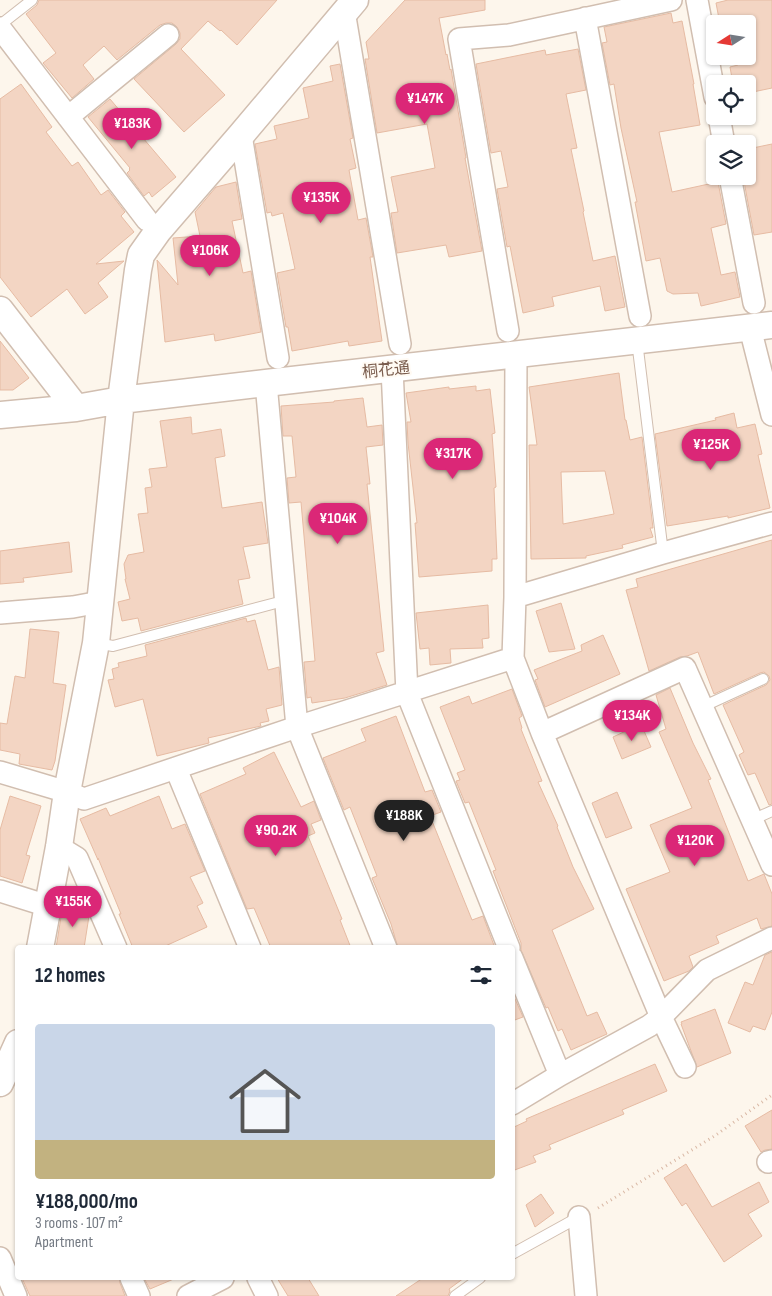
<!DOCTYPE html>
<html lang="en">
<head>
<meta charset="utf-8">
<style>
  body { margin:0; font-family:"Sofia Sans Condensed","Noto Sans JP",sans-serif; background:#f6f6f7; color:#1f2937; height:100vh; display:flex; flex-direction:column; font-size:19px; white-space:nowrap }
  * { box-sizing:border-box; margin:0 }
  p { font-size:16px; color:#747a83 }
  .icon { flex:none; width:28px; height:28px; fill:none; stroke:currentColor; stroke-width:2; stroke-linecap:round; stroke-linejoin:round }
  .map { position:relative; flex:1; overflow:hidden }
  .details { position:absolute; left:15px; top:945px; width:500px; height:335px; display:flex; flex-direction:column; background:#fff; border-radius:5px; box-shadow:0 1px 4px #0004 }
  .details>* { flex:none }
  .needle { width:32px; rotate:258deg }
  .tools { position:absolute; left:706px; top:15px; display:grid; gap:10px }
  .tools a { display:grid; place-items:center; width:50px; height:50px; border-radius:5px; background:#fff; box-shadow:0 1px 4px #0004; font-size:25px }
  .price { position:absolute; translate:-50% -42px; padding:0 11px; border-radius:18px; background:#db2777; color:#fff; font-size:16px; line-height:32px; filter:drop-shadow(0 1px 2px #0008) }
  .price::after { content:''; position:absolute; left:50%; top:30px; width:15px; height:11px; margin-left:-8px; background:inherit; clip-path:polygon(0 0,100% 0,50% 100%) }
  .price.on { background:#222; color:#fff }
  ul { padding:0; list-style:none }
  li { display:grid; align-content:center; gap:10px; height:265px; padding:0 20px }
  li span { display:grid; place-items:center; height:155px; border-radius:5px; color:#555 }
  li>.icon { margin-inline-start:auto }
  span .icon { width:90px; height:90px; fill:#fffc; stroke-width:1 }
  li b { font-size:21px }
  h2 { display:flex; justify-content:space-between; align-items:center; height:60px; padding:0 20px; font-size:21px }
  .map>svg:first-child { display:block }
  .building { fill:#f3d5c3; stroke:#e6bba3; fill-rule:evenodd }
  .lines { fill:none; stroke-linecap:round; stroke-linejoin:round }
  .service-casing { stroke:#d1beb0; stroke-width:12 }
  .minor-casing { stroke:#d1beb0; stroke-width:24 }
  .tertiary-casing { stroke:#d1beb0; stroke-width:29 }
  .path { stroke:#d9b8a5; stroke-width:3; stroke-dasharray:1 4; stroke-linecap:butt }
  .service { stroke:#fff; stroke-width:10 }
  .minor { stroke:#fff; stroke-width:21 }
  .tertiary { stroke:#fff; stroke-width:26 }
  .labels { text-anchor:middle; stroke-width:4; stroke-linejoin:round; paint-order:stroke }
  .street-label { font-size:16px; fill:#7a5c4d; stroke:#fffaf3 }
</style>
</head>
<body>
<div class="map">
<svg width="772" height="1296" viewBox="0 0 772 1296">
  <rect width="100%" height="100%" fill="#fdf6ec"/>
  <!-- building -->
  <path class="building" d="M 39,0 L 277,0 L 237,45 L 221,30 L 220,31 L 208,21 L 181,49 L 225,95 L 184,132 L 134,79 L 176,44 L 180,39 L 180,33 L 177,27 L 172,23 L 166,23 L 160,25 L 117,60 L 104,46 L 83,65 L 94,79 L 72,98 L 43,63 L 56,53 L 26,14 L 37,5 Z
    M 405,0 L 485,0 L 485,10 L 439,18 L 446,55 L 447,54 L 450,70 L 451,69 L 466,158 L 465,158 L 482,251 L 449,257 L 446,245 L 397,253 L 391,213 L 398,212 L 391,177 L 435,168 L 427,124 L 377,133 L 365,59 L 369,59 L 366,42 Z
    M 728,0 L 772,0 L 772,88 L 748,93 L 748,84 L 733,84 L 730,67 L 738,65 L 736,56 L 748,56 L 748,24 L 720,24 L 716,3 Z
    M 671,13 L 673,23 L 682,21 L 694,84 L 693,84 L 700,125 L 659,132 L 672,192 L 718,182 L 726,224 L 711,228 L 721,275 L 735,272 L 740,297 L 701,306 L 698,293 L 673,294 L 667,291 L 660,258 L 646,261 L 635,202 L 637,202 L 621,128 L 614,84 L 610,85 L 602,43 L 607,42 L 604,27 Z
    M 578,49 L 586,90 L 566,94 L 577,148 L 571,149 L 584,211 L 583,212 L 593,261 L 615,256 L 625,307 L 605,311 L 600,286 L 552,297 L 554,306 L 523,313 L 510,246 L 507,247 L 497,189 L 508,187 L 501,151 L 491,153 L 476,64 L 545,50 L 546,55 Z
    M 340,64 L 353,138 L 350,139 L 356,168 L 349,170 L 358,220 L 366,218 L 373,257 L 370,257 L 382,341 L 349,346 L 348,341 L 292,351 L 288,327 L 286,327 L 277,273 L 295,269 L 283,213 L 272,216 L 271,212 L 267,213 L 255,144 L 277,139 L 274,126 L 309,118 L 303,88 L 333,81 L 330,66 Z
    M 21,84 L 52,127 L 46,132 L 72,166 L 78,162 L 101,195 L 108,190 L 125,212 L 121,216 L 134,232 L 96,264 L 124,261 L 98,283 L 108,297 L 85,314 L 67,289 L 31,317 L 0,277 L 0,99 Z
    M 110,99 L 176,177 L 152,197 L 149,192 L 144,196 L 127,173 L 130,170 L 129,169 L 130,168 L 88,117 Z
    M 772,144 L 772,232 L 754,235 L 743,176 L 748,176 L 748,149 Z
    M 236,182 L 242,219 L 232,221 L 243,273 L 251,271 L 261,332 L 215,341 L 214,334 L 165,342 L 157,260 L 178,285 L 173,238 L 200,236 L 195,212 L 216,187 Z
    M 0,341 L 29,378 L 13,390 L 0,390 Z
    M 619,373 L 625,420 L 626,420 L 630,440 L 642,437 L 653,528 L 650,528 L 653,537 L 622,545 L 623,548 L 586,556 L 586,558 L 531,559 L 529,445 L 537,445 L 529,387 ZM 605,471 L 614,514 L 563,524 L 561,472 Z
    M 476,386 L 476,391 L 490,389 L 495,433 L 492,434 L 496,487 L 494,488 L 497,559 L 492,559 L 492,571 L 419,577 L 415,523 L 417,523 L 408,443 L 407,422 L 411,422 L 406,393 L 449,387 L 449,389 Z
    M 363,398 L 367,427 L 382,425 L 383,445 L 366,447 L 370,484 L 367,484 L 384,651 L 376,653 L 387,685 L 345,698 L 312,703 L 311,697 L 307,698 L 304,662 L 315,661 L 301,502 L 289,503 L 287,478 L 296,477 L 292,436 L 283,436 L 281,406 L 334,402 L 334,401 Z
    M 734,413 L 737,428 L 755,424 L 762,454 L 758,455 L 770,508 L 728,518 L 728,516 L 667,526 L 655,434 L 716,420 L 715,418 Z
    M 191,417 L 192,434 L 221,429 L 225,456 L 215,458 L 222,508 L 262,502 L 268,543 L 243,547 L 250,578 L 238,580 L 243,604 L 141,631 L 138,618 L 122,621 L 118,602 L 130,599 L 125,579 L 126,579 L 124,564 L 128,555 L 144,552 L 138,514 L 148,513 L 145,488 L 152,487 L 149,469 L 167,467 L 160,421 Z
    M 772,540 L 772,804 L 769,805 L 755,773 L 748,775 L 739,755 L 744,752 L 723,705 L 766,685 L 770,680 L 769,676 L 764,672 L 760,673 L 714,694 L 698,652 L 687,656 L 680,657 L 649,671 L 626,590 L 638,587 L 636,579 Z
    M 69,542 L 72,572 L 23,578 L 24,582 L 0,584 L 0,551 Z
    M 561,603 L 575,649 L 549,652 L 536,611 Z
    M 488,605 L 489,638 L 482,639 L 483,648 L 450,649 L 451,663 L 430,665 L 429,648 L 420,649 L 416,613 Z
    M 246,618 L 247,622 L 255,620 L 268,670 L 279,667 L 282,705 L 266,709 L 269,721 L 260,723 L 261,726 L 208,738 L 209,743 L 157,756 L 143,699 L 115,707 L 108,680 L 114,679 L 112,669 L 119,667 L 118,663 L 147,656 L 145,645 Z
    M 30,629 L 59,632 L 53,683 L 66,685 L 55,761 L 52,770 L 19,764 L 20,754 L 0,750 L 0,723 L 7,724 L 15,676 L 25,678 Z
    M 603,635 L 620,674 L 545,707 L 535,680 L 538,679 L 534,670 L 582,651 L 581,645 Z
    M 670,688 L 693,743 L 711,779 L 708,780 L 748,881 L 764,874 L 772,894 L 772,926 L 761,929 L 757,918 L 716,936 L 719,943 L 689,956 L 693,967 L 689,971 L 664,981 L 626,889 L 670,872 L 650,825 L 692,808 L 659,732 L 666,729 L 656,695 Z
    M 512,689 L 522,716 L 519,718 L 522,728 L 521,729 L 542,781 L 538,782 L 558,826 L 557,827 L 573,867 L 594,909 L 552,930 L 587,1016 L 597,1012 L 607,1034 L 571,1050 L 562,1029 L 558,1031 L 548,1007 L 546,1008 L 521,950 L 521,943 L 493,871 L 496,870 L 469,802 L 465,803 L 456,781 L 460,780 L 457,773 L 465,770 L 440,707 L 469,696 L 472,704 Z
    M 396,716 L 425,792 L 432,790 L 441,812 L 430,816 L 472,920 L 483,916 L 495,948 L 398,948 L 391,924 L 372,878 L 377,876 L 350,807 L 344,810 L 323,758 L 366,741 L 361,729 Z
    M 641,724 L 651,747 L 622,759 L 613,737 Z
    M 274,752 L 301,807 L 314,801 L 321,820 L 311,824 L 315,833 L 308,836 L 342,919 L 340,920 L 351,948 L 271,948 L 254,908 L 247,909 L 200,794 L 246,774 L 243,768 Z
    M 617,792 L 632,828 L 606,838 L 592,803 Z
    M 10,796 L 41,806 L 26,855 L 30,856 L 22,883 L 0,876 L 0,830 Z
    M 159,796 L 172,829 L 185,824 L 205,871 L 190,877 L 203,903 L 197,906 L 207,927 L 161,948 L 133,948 L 119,914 L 121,914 L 98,858 L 98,860 L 80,819 L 106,808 L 110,816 Z
    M 63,905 L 85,908 L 89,916 L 84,948 L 56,948 Z
    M 772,952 L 772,1012 L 765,1030 L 753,1026 L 750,1032 L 728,1023 L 745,982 L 753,985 L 765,955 Z
    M 512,992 L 523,1017 L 512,1021 Z
    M 715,1009 L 731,1053 L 697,1067 L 681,1024 L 682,1024 L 681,1022 Z
    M 655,1064 L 667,1091 L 622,1110 L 624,1114 L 549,1145 L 551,1149 L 533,1156 L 536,1162 L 512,1171 L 512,1128 L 527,1121 L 526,1119 Z
    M 772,1110 L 772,1149 L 765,1150 L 761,1152 L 745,1126 Z
    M 686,1164 L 712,1207 L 759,1182 L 769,1202 L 748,1214 L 762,1236 L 724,1262 L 686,1203 L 682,1206 L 664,1178 Z
    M 541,1194 L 554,1213 L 535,1227 L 526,1205 Z
    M 22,1278 L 119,1278 L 120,1283 L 125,1296 L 30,1296 Z
    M 144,1278 L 176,1278 L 150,1289 Z
    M 277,1278 L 308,1278 L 319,1296 L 288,1296 Z
    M 423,1278 L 464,1278 L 449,1289 L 450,1291 L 448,1296 L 396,1296 Z"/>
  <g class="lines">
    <defs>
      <path id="service" d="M 0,25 L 32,0
        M 637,341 L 663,553
        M 96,643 L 113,646 L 287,600
        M 702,707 L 763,679
        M 752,820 L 772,811
        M 512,1254 L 579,1217
        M 455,1296 L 480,1278"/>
      <path id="minor" d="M 697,0 L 715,97
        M 344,11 L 400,344
        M 585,18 L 640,316
        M 0,28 L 147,220
        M 719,116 L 724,144
        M 68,117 L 168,35
        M 241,135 L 278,358
        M 730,176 L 754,303
        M 750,328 L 772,415
        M 508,331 L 459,39 L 509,35 L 671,0
        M 516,354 L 515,597 L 513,658 L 542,733 L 661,1017 L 685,1067
        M 392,369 L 407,693 L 509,948
        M 266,383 L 297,727 L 386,948
        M 515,597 L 663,553 L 772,523
        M 0,613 L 73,607 L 100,602
        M 542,733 L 685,668 L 772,865
        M 176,769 L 250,948
        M 0,772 L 67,792 L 84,799 L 297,727 L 513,658
        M 59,847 L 77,858 L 116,948
        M 0,891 L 48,906
        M 512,958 L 560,1075
        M 512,1104 L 560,1075 L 649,1026 L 661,1017 L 707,970 L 772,938
        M 768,1162 L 772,1161
        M 579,1217 L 586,1296
        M 0,1258 L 16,1296
        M 131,1278 L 139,1296
        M 258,1278 L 267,1296
        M 188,1296 L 223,1278"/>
      <path id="tertiary" d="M 0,310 L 76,408
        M 0,415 L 76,408 L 121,400 L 266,383 L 772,325
        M 40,948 L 59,847 L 67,792 L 96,643 L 121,400 L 138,270 L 141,255 L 158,231 L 241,135 L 355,0
        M 0,1083 L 18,1043"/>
    </defs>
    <!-- service casing -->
    <use href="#service" class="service-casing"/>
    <!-- minor casing -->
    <use href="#minor" class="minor-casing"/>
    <!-- tertiary casing -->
    <use href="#tertiary" class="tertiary-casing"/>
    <!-- path -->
    <path class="path" d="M 598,1208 L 716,1135 L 772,1095"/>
    <!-- service -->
    <use href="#service" class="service"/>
    <!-- minor -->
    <use href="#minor" class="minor"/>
    <!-- tertiary -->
    <use href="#tertiary" class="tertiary"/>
  </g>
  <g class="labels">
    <!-- street labels -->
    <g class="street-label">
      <text transform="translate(386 369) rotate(-6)" y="6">桐花通</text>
    </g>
  </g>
</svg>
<div class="tools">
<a><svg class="needle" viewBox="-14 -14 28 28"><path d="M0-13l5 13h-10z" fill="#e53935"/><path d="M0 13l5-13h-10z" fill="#747a83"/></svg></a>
<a><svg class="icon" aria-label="locate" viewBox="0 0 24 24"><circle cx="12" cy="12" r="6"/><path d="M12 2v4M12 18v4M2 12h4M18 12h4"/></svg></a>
<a><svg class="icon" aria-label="layers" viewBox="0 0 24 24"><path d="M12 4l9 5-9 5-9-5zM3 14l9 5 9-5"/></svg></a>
</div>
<b class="price" style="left:425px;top:125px">¥147K</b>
<b class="price" style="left:132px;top:150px">¥183K</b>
<b class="price" style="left:321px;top:224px">¥135K</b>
<b class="price" style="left:210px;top:277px">¥106K</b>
<b class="price" style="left:711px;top:471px">¥125K</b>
<b class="price" style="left:453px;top:480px">¥317K</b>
<b class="price" style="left:338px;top:545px">¥104K</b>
<b class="price" style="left:632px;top:742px">¥134K</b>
<b class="price on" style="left:404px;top:842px">¥188K</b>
<b class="price" style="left:276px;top:857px">¥90.2K</b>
<b class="price" style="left:695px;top:867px">¥120K</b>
<b class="price" style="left:73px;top:928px">¥155K</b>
<section class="details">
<h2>12 homes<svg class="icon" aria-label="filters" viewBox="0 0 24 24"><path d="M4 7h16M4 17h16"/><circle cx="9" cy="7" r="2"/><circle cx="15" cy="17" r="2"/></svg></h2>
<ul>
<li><span style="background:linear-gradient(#c9d6e8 75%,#c2b280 0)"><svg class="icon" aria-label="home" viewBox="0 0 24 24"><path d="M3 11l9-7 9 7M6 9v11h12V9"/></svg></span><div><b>¥188,000/mo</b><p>3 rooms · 107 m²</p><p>Apartment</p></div></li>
</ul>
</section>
</div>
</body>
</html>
